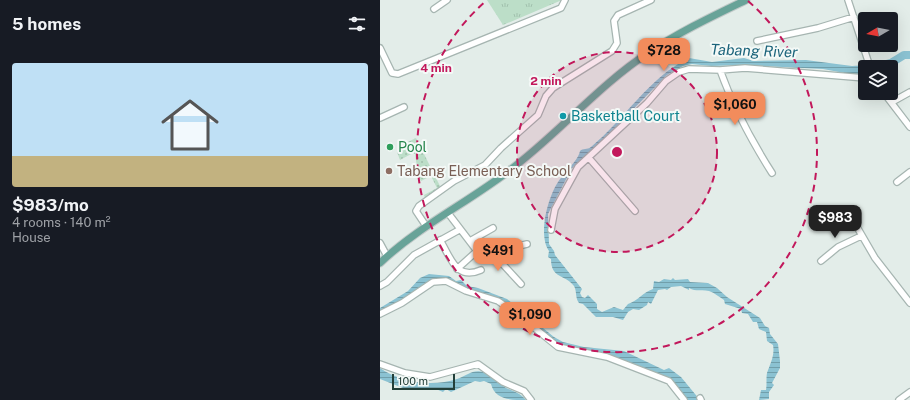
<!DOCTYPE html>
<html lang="en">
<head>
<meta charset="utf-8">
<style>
  body { margin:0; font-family:"Public Sans",sans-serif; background:#20242c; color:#f1f3f6; height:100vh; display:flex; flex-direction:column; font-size:15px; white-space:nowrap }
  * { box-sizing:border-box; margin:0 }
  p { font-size:13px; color:#9ea1a6 }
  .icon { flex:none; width:22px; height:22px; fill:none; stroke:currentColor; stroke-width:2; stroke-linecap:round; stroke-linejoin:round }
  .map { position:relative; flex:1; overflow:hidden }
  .details { display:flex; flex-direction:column; background:#171b24; width:380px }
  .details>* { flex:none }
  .needle { width:26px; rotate:260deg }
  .tools { position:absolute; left:478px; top:12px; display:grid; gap:8px }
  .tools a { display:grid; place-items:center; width:40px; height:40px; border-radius:4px; background:#171b24; box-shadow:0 4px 16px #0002; font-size:20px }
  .scale { position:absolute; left:12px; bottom:10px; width:63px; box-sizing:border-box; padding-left:4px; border:2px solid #233f39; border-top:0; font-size:11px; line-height:14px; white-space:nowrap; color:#233f39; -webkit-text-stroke:3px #f4f9f7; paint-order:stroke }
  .price { position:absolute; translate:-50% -34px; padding:0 9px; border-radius:8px; background:#f28c5c; color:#111; font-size:13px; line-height:26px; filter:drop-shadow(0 1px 2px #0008) }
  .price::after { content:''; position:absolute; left:50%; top:24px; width:12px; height:9px; margin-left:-6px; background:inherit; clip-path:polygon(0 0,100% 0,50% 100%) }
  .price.selected { background:#222; color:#fff }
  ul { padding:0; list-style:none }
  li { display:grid; align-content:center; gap:8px; height:212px; padding:0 12px }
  li span { display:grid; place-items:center; height:124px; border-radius:4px; color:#555 }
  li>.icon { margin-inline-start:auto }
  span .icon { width:72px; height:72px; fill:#fffc; stroke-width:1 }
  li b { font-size:17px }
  h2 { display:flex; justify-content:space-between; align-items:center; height:48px; padding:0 12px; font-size:17px }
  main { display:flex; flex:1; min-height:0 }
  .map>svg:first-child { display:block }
  .grass { fill:url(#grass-tufts) }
  .garden { fill:url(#garden-dots) }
  .water { fill:url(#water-rules) }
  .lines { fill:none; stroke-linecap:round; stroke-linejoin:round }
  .river { stroke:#8bc2d2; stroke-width:8 }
  .minor-casing { stroke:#a6b5b1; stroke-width:8 }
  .major-casing { stroke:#c1c9c8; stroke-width:9 }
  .minor { stroke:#fff; stroke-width:5.5 }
  .major { stroke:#68a398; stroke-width:7 }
  .ring { fill:none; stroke:#c2185b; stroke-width:2; stroke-dasharray:7 5 }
  .culture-dot { fill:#0f9aa8; stroke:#f4f9f7; stroke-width:1.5 }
  .leisure-dot { fill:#2e9e5b; stroke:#f4f9f7; stroke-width:1.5 }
  .education-dot { fill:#8d6e63; stroke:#f4f9f7; stroke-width:1.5 }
  .labels { text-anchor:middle; stroke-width:4; stroke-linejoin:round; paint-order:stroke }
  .culture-label { font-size:14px; fill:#0d838f; stroke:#f4f9f7; text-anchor:start }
  .leisure-label { font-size:14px; fill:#27864d; stroke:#f4f9f7; text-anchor:start }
  .education-label { font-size:14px; fill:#785e54; stroke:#f4f9f7; text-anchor:start }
  .water-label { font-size:15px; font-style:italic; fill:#1c647b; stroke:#f4f9f7 }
  .centre { fill:#c2185b; stroke:#f4f9f7; stroke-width:2 }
  .ring-label { font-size:12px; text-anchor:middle; font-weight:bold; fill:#c2185b; stroke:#f4f9f7; stroke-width:4; stroke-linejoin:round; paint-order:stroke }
</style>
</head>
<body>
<main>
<section class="details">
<h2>5 homes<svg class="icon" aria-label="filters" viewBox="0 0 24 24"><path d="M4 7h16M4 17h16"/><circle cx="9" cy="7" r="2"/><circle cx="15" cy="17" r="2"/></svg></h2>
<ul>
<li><span style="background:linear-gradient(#bfe0f5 75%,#c2b280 0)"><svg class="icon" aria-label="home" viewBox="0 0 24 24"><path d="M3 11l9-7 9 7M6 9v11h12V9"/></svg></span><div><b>$983/mo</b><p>4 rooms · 140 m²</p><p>House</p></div></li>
</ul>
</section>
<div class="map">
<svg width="530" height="400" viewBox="0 0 530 400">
  <defs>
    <pattern id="grass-tufts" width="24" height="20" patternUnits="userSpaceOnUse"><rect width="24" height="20" fill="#bcdec8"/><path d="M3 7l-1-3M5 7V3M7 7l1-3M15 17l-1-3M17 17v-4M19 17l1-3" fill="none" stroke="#a1c0ad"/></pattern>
    <pattern id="garden-dots" width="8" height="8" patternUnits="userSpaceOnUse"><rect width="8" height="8" fill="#bcdec8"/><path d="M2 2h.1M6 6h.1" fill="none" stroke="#a1c0ad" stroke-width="1.8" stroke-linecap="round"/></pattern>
    <pattern id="water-rules" width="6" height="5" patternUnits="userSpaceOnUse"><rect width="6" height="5" fill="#8bc2d2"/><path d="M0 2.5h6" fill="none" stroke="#719fab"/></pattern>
  </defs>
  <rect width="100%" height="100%" fill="#e3ede9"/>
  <!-- grass -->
  <path class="grass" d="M 107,0 L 182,0 L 123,25 Z"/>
  <!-- garden -->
  <path class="garden" d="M 36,138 L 61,188 L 45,198 L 44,195 L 57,188 L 51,176 L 41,181 L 37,174 L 33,176 L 30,170 L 37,167 L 35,154 L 33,153 L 20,160 L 17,152 L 21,150 L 19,146 Z"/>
  <!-- water -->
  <path class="water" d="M 309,58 L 332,62 L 364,58 L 374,61 L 426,60 L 472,66 L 487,65 L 488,67 L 485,67 L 485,73 L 475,75 L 443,69 L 361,65 L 331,66 L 312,64 L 303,66 L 287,75 L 213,150 L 192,168 L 168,214 L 169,244 L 174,251 L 175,255 L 202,289 L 200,293 L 202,297 L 205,298 L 208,295 L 217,304 L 217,309 L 222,312 L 234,307 L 243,310 L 248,304 C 258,301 263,292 273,289 L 274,281 L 279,282 L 284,279 L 291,280 L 293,278 L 295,280 L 308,279 L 310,282 L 328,283 L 337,288 L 347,297 L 380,318 L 385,326 L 389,328 L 390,334 L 398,344 L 400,361 L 400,368 L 392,383 L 394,385 L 389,392 L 389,399 L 379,400 L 381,390 L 386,390 C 387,385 386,378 387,373 C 390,364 395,356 393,345 L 387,341 L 386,332 L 379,329 L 377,322 L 373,322 L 368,314 L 362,313 L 361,309 L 345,304 L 344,300 C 339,297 335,293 329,291 C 322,289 316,292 309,288 L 309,290 L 301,286 L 291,287 L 287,290 L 285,289 L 278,290 L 271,304 L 268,302 L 267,305 L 259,310 L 253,309 L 248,312 L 243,320 L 233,317 L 216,317 L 203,304 L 199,303 C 195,298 197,291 194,286 C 185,274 171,279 171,259 L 168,257 L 169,251 C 156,233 171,184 185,174 L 184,171 C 190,169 199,157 200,151 C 203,148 207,150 211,147 C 245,119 269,77 309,58 Z
    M 49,274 L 69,276 L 76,281 L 81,280 L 87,286 L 98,288 L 127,299 L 174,337 L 183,342 L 204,347 L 244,351 L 284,370 L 289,368 L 301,377 L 320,400 L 305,400 L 291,380 L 235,358 L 177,345 L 123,304 L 57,280 L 0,313 L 0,308 L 28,291 L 40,278 Z
    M 0,368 C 21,383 53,387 77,379 C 86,376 93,369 103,372 C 111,374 116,382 123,386 C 132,392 138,391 146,400 C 131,400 115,400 111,384 L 104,381 L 100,382 L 95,381 L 71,392 L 66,389 L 63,392 L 56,389 L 23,388 L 0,379 Z"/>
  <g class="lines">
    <!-- river -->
    <path class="river" d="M 495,67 L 511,63 L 524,55 L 530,55"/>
    <defs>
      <path id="minor" d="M 468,0 L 490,67
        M 54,9 L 67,0
        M 377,41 L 438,28 L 474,17
        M 0,48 L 12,73 L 18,74 L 181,8 L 185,0
        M 340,70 C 353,106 371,140 392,173
        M 504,93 L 530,127
        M 512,102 L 530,92
        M 0,118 L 24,107
        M 209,158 L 255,211
        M 517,182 L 530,172
        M 68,213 L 97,251 L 77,269
        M 46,226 L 36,211 L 39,206 L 74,181 L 105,165 L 121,148 L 158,115 L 166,96 L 173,88 L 232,51 L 237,43 L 234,21 L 238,15 L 271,0
        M 477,227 L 495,258 L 530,303
        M 171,230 L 175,209 L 198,167 L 267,103 L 286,81 L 299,72 L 309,69 L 340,70 L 365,68 L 485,78
        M 60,240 C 71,258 76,281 101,270
        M 90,241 L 113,228
        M 0,243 L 7,256
        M 97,251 L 106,246 L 141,284
        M 116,257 L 126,249 L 147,244
        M 441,261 L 458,247 L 481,236
        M 0,286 L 7,282 L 34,255 L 79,230
        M 0,314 L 22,303 L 53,282 L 66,281 L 86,291 L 118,301 L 141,317 L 178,347 L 227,357 L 289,381 L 304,400
        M 0,364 L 25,373 L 50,377 L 98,364 L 123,382 L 144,391 L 151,400
        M 320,398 L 321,400
        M 519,400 L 530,392"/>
      <path id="major" d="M 0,263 C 39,226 87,203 130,170 C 177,135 219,85 268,53 C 299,32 333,16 366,0"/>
    </defs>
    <!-- minor casing -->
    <use href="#minor" class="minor-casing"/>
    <!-- major casing -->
    <use href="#major" class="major-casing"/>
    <!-- minor -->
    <use href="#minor" class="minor"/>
    <!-- major -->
    <use href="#major" class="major"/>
  </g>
  <!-- distance rings -->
  <circle cx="237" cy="152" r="100" fill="#c2185b" fill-opacity=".12"/>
  <g class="ring">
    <circle cx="237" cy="152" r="100"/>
    <path d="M368 1A200 200 0 1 1 106 1"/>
  </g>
  <!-- markers -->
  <circle class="culture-dot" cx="183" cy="116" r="4"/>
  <circle class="leisure-dot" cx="10" cy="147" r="4"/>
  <circle class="education-dot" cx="9" cy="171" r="4"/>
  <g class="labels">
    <!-- culture labels -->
    <g class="culture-label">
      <text x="191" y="121">Basketball Court</text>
    </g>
    <!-- leisure labels -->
    <g class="leisure-label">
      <text x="18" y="152">Pool</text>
    </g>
    <!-- education labels -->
    <g class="education-label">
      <text x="17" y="176">Tabang Elementary School</text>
    </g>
    <!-- water labels -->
    <g class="water-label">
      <text transform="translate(374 51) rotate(2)" y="5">Tabang River</text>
    </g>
  </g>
  <circle cx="237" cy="152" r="6" class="centre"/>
  <g class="ring-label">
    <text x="56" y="72">4 min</text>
    <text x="166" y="85">2 min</text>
  </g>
</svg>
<div class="tools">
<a><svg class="needle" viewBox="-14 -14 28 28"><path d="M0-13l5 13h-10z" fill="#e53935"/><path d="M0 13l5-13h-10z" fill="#9ea1a6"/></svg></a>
<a><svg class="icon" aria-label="layers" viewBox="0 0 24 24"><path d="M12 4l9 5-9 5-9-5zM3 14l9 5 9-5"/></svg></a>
</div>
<div class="scale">100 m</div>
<b class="price" style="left:284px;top:72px">$728</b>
<b class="price" style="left:355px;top:126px">$1,060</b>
<b class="price selected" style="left:455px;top:239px">$983</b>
<b class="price" style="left:118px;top:272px">$491</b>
<b class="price" style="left:150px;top:336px">$1,090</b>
</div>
</main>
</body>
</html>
